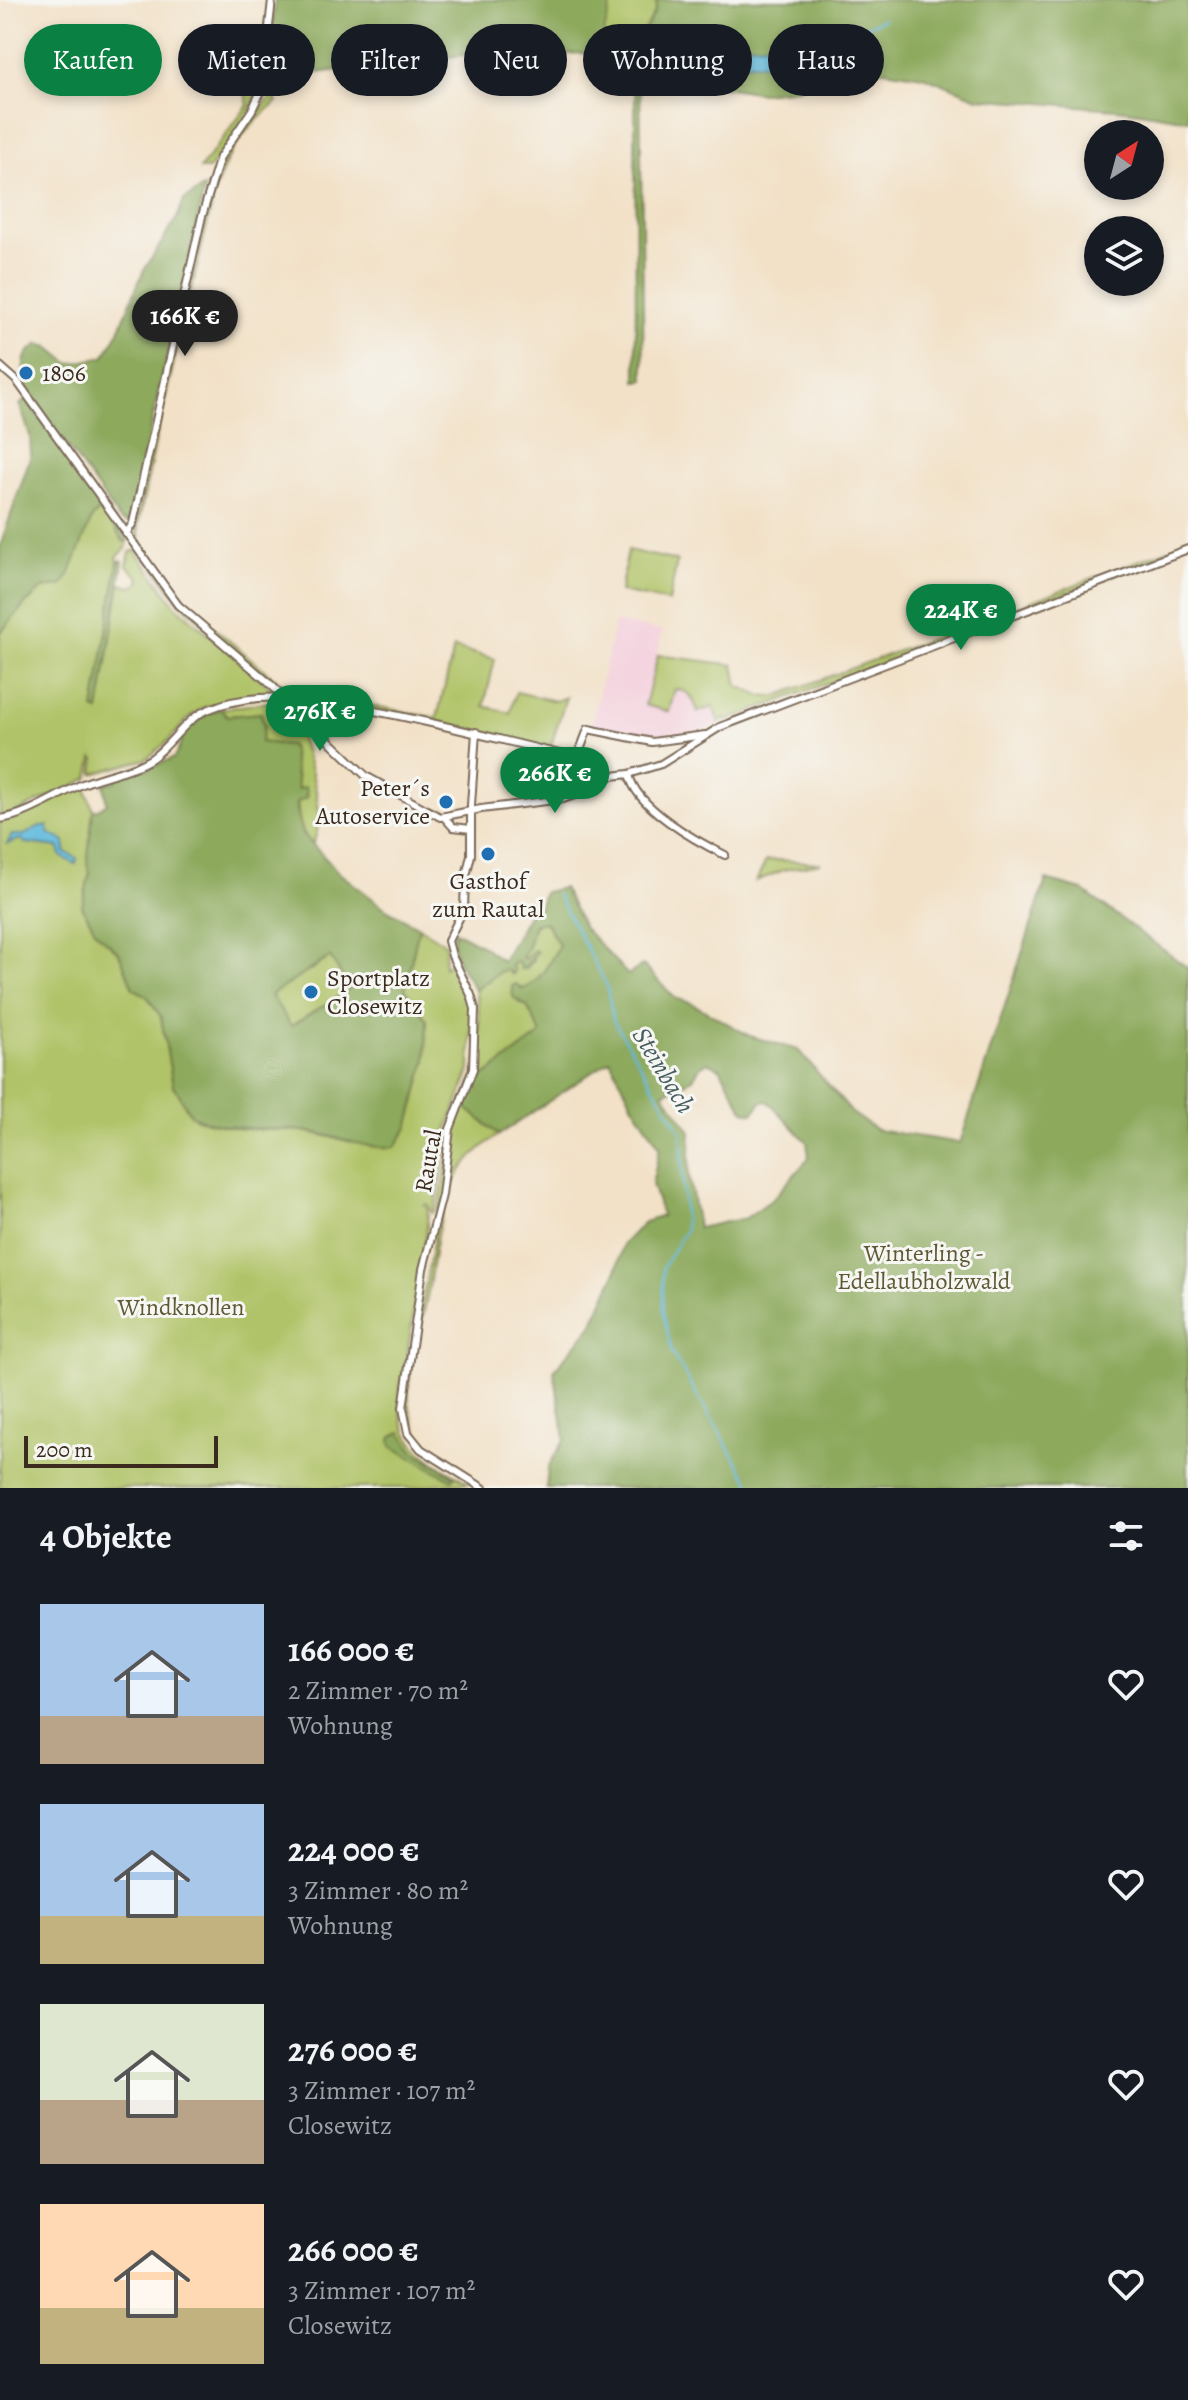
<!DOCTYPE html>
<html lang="de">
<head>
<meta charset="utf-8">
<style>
  body { margin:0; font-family:Alegreya,serif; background:#242831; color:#f1f3f6; height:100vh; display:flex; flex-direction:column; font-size:30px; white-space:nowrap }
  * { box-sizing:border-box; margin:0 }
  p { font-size:26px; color:#9ea1a6 }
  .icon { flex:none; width:44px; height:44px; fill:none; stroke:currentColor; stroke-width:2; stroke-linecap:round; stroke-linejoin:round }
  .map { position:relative; height:1488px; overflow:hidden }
  .panel { display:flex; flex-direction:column; background:#171b24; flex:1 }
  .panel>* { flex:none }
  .guide { position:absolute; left:24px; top:24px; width:1140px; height:72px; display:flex; gap:16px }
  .needle { width:52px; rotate:36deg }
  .buttons { position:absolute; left:1084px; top:120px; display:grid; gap:16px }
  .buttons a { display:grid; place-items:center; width:80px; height:80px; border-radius:50%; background:#171b24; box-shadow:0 4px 12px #0003; font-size:40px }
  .scale { position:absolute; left:24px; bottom:20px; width:194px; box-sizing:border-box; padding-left:8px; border:4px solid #3b2a1e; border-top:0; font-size:22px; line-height:28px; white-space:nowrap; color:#3b2a1e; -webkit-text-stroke:6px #f6f6f2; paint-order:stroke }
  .price { position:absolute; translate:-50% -68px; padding:0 18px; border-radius:28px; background:#0b8043; color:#fff; font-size:26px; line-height:52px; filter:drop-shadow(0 2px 4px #0008) }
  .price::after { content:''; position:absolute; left:50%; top:48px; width:24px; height:18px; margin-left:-12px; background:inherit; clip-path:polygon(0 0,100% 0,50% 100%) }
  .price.selected { background:#222; color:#fff }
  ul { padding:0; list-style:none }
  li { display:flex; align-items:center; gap:24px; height:200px; padding:0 40px }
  li span { display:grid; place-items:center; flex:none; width:224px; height:160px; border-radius:0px; color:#555 }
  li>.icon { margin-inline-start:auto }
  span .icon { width:96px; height:96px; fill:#fffc; stroke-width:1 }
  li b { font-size:34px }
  h2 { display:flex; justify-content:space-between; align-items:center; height:96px; padding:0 40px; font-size:34px }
  .pill { padding:0 28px; border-radius:36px; background:#171b24; box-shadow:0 4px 12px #0003; font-size:28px; line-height:72px }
  .pill.selected { background:#0b8043; color:#fff }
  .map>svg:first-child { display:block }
  .built { fill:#f4cfdc }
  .green { fill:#b0c367; stroke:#767642; stroke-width:2 }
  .forest { fill:#8ca95c; stroke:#646a3d; stroke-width:2; fill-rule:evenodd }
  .water { fill:#5eb9dc; stroke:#4c727d; stroke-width:2 }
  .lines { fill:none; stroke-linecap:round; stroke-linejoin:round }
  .stream { stroke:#5eb9dc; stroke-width:2 }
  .minor-casing { stroke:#7b6a59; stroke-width:10 }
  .minor { stroke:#fff; stroke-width:6 }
  .poi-dot { fill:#1f6fb2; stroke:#f6f6f2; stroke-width:3 }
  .labels { text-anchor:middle; stroke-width:6; stroke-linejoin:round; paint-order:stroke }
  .poi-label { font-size:24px; fill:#3b2a1e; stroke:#f6f6f2; text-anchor:start }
  .street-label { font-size:24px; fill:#3b2a1e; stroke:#f6f6f2 }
  .park-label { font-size:24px; fill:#5e5834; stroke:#f6f6f2 }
  .water-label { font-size:26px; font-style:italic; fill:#475c60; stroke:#f6f6f2 }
</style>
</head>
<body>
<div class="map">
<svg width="1188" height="1488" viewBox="0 0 1188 1488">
  <rect width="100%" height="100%" fill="#f6f6f2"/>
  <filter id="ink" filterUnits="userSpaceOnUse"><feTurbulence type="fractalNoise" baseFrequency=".0125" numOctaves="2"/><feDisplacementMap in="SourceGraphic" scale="16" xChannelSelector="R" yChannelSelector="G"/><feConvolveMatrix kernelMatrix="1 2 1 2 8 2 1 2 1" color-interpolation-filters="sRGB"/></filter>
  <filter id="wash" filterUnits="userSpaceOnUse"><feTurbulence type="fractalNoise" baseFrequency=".006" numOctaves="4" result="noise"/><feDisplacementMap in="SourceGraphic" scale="32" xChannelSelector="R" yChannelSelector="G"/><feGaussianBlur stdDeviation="1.8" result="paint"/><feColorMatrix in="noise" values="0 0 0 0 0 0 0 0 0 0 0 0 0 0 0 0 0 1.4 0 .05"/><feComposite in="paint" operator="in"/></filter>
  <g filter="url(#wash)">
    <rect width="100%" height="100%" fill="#f2e1c7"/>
    <!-- built -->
    <path class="built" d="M 615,622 L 663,631 L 645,705 L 675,688 L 684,690 L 713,707 L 720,724 L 678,737 L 651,739 L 591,726 Z"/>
    <!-- green -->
    <path class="green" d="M 612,0 L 652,0 L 657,3 L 655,12 L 640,44 L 622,44 L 603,35 Z
      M 242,80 L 261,83 C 253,114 227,142 209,169 L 200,169 L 248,105 Z
      M 273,94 L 277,102 C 246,128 229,148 216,188 L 159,425 L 138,525 L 140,544 L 182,601 L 287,689 L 437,718 L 454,648 L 495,659 L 484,706 L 510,713 L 516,692 L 556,701 L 566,697 L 550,749 L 437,721 L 285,693 L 180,603 L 138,546 L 136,524 L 152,445 L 214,185 C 226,148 249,124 273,94 Z
      M 99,511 L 104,513 L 124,542 L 128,540 L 126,549 L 117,557 L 118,563 L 95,709 L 99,710 L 120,584 L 132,587 L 138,584 L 140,578 L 127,566 L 130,552 L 135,550 L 176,606 L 265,683 L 270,687 L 269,691 L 263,696 L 205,707 L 192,715 L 167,742 L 146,759 L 93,774 L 95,759 L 93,758 L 89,778 L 15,813 L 0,816 L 0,633 L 25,604 L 42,589 L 63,585 L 92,518 Z
      M 1169,549 L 1170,552 L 1162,556 L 965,632 L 961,628 Z
      M 628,550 L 677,561 L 669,602 L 620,592 Z
      M 955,630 L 956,635 L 726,721 L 724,718 L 719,723 L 713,707 L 698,712 C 693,698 690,691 675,689 L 669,712 L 645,705 L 658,655 L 734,665 L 738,686 L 762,696 L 774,697 Z
      M 276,701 L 284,702 L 294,711 L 294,716 L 297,717 L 299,715 L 304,720 L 297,725 C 307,759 330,813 312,845 C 293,823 299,800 296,773 L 261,742 L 264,726 L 261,713 L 228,716 L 220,709 Z
      M 85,785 L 93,810 L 90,872 L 87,884 L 105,940 L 119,953 L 133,988 L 147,996 L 161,1017 L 173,1086 L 181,1094 L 185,1106 L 197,1119 L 241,1129 L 303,1131 L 359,1143 L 395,1147 C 422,1109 421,1065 427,1020 L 405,989 L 419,927 L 446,944 L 444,967 L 451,963 L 454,965 L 472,1009 L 470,1070 L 448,1128 L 435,1210 L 432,1213 L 428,1204 L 425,1205 L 428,1210 L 427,1227 L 406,1362 C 401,1374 400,1387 400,1400 C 400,1449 433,1461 469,1483 L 436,1484 L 414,1488 L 0,1488 L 0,822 L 19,817 Z
      M 778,860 L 821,863 L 784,870 L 756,881 L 766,861 Z
      M 545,922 L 559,945 C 551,961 539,984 522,990 L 518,1002 L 527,1006 L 542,1034 L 470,1087 C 481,1059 482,1019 475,990 L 501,971 L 506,970 L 511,974 L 510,965 L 515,962 L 519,963 L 520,969 L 524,969 L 533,961 L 534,951 L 525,959 L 522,957 L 528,946 L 534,924 Z
      M 331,957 L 351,989 L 291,1026 L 271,995 Z
      M 462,1104 L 499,1135 C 478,1149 464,1162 453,1185 C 438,1217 434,1252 429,1287 C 424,1320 407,1364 409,1397 C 409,1410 413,1421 418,1433 L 415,1436 L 409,1420 L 406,1395 L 453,1128 Z"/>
    <!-- forest -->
    <path class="forest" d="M 275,0 L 612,0 L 599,53 L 503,55 L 489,52 L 301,75 L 300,69 L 270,65 Z
      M 653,0 L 1188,0 L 1188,120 L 1127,110 L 978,98 L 923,76 L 877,69 L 852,70 L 790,90 L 761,93 L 672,79 L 643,61 L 643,33 L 655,12 L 657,3 Z
      M 640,77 L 644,380 L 636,381 L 635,84 Z
      M 205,187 L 130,520 L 127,523 L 120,520 L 25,386 C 23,378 22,360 28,353 C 31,349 35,348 38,344 L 49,347 L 70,364 L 104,357 L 118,333 L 143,272 L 177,218 L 184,200 Z
      M 26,399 L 128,540 L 124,542 L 104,513 L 99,511 L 92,518 L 69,575 L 62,585 L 42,589 L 25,604 L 0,633 L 0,547 L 31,455 L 30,436 L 20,405 Z
      M 121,560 L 123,561 L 99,711 L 94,709 L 118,563 Z
      M 220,709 L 228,716 L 261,713 L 264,726 L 261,742 L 291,745 L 298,789 L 305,787 L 307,797 L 296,803 L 301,832 L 338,872 L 386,909 L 419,927 L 405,989 L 427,1020 L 426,1060 L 408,1128 L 395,1147 C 363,1150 334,1134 303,1131 C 268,1127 233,1132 199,1119 C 184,1113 184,1097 173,1086 L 161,1017 L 147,996 L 133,988 L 119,953 L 96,932 L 82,906 L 90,872 L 87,865 L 93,810 L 98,809 L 107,803 L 104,784 L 116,781 L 117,774 L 141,766 L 147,769 L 174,758 L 180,746 L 182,732 L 201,716 ZM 330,957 L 350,989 L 291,1026 L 271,995 Z
      M 1046,880 L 1082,890 L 1188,968 L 1188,1488 L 546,1488 L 548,1467 L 565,1439 L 554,1370 L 591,1327 L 615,1275 L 623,1244 L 644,1222 L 662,1216 L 652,1184 L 660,1147 L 633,1105 L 610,1060 L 499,1135 L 462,1104 L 470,1087 L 541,1034 L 527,1006 L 513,997 L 512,986 L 516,984 L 522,989 C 539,984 551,961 559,945 L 546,922 L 534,924 L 528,946 L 522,957 L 525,959 L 534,950 L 537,952 L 524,969 L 520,969 L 519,963 L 515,962 L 511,965 L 514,971 L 512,974 L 506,970 L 501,971 L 475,990 C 465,972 447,951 455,931 L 483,946 L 502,961 L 533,906 L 539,908 L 544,892 L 563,888 L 584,928 L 628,975 L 643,965 L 675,998 L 691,1003 L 750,1036 L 798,1050 L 852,1113 L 877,1130 L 960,1143 ZM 708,1062 L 720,1068 L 744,1111 L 753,1113 L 762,1102 L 768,1101 L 807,1142 L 809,1158 L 774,1198 L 746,1218 L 698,1228 L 689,1175 L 691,1131 L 663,1093 L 693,1079 L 699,1068 Z
      M 401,1432 L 412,1450 L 455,1477 L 452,1480 L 393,1447 L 390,1441 L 393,1436 Z"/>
    <!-- water -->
    <path class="water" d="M 831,27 L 838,29 C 847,62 756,69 735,60 C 731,58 728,54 725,51 L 733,42 C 765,51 800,36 831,27 Z
      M 40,826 L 48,826 L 49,833 L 65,842 L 65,852 L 77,858 L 76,864 L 62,857 L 58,847 L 25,843 L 21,839 L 7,844 L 12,835 L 24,835 Z"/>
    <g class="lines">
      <!-- stream -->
      <path class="stream" d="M 838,29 L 844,22 L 865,27 L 884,19
        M 557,894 L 607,986 L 613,1020 L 681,1132 L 685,1231 L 663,1267 L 663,1312 L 672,1353 L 753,1488"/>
    </g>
  </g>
  <g filter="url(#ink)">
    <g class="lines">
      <defs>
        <path id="minor" d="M 0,366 L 17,381 L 178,605 L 267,681 L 366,776 L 440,817 L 481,809 L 563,799 L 578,794 L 603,777 L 629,774 L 661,764 L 720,727 L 1188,549
          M 126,534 L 133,523 L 202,216 L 220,157 L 252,110 L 262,89 L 272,0
          M 476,732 L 471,805 L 471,855 L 465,880 L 464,908 L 448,941 L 452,956 L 471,995 L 475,1009 L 473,1069 L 450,1129 L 442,1195 L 423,1269 L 403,1408 L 408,1433 L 421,1449 L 483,1488
          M 577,758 L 588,729 L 652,742 L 705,735
          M 629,774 C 635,807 696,841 725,855
          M 445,818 L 453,827 L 471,829
          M 0,819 C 28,815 53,797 78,786 C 101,775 131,772 152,758 C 172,744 184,720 207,710 C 258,688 317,700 369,710 C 440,723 508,742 577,758 L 592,765 L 603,777"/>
      </defs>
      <!-- minor casing -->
      <use href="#minor" class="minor-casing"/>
      <!-- minor -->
      <use href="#minor" class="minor"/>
    </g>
  </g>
  <!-- markers -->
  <g class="poi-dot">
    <circle cx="26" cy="373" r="8"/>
    <circle cx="446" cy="802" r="8"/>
    <circle cx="488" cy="854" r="8"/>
    <circle cx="311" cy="992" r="8"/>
  </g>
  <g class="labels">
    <!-- poi labels -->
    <g class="poi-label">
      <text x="42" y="381">1806</text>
      <text x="430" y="796" text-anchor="end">Peter´s<tspan x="430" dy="28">Autoservice</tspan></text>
      <text x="488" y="889" text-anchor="middle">Gasthof<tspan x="488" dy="28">zum Rautal</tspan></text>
      <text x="327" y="986">Sportplatz<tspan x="327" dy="28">Closewitz</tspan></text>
    </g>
    <!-- street labels -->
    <g class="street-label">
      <text transform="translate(428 1161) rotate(-80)" y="8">Rautal</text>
    </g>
    <!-- park labels -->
    <g class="park-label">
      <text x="924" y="1261">Winterling -<tspan x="924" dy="28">Edellaubholzwald</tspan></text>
      <text x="181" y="1315">Windknollen</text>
    </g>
    <!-- water labels -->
    <g class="water-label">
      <text transform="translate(664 1070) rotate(59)" y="9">Steinbach</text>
    </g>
  </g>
</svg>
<div class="buttons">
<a><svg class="needle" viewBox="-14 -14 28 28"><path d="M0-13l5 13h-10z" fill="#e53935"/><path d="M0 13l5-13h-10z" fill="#9ea1a6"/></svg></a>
<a><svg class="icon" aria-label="layers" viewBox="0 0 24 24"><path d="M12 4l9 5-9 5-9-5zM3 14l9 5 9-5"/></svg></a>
</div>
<div class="scale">200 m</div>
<b class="price selected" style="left:185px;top:358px">166K €</b>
<b class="price" style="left:961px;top:652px">224K €</b>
<b class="price" style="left:320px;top:753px">276K €</b>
<b class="price" style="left:555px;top:815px">266K €</b>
<div class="guide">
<a class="pill selected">Kaufen</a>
<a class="pill">Mieten</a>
<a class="pill">Filter</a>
<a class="pill">Neu</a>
<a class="pill">Wohnung</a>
<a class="pill">Haus</a>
</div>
</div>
<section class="panel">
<h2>4 Objekte<svg class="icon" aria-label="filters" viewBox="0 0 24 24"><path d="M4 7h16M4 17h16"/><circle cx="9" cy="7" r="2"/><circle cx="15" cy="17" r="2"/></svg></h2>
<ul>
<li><span style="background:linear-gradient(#a9c7e8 70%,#b9a48a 0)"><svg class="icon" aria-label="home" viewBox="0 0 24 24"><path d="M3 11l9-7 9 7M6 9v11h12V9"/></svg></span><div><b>166 000 €</b><p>2 Zimmer · 70 m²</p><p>Wohnung</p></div><svg class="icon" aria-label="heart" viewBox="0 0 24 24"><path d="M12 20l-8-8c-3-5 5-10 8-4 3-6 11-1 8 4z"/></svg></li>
<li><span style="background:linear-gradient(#a9c7e8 70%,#c2b280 0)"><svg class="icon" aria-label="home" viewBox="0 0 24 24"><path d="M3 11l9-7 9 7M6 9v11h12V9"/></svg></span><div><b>224 000 €</b><p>3 Zimmer · 80 m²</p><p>Wohnung</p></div><svg class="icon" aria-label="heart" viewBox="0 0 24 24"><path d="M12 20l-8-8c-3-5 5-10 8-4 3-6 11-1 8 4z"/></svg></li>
<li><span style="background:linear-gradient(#dfe7d0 60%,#b9a48a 0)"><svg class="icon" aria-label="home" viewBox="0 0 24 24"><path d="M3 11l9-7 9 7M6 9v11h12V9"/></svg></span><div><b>276 000 €</b><p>3 Zimmer · 107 m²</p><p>Closewitz</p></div><svg class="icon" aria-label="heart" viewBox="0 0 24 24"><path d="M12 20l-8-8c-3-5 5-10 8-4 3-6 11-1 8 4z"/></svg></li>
<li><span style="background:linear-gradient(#ffd9b3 65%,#c2b280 0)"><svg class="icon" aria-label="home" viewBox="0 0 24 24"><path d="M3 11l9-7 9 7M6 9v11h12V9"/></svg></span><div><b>266 000 €</b><p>3 Zimmer · 107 m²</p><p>Closewitz</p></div><svg class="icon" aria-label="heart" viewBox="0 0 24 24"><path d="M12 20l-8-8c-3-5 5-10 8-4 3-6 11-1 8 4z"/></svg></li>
</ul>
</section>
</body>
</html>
